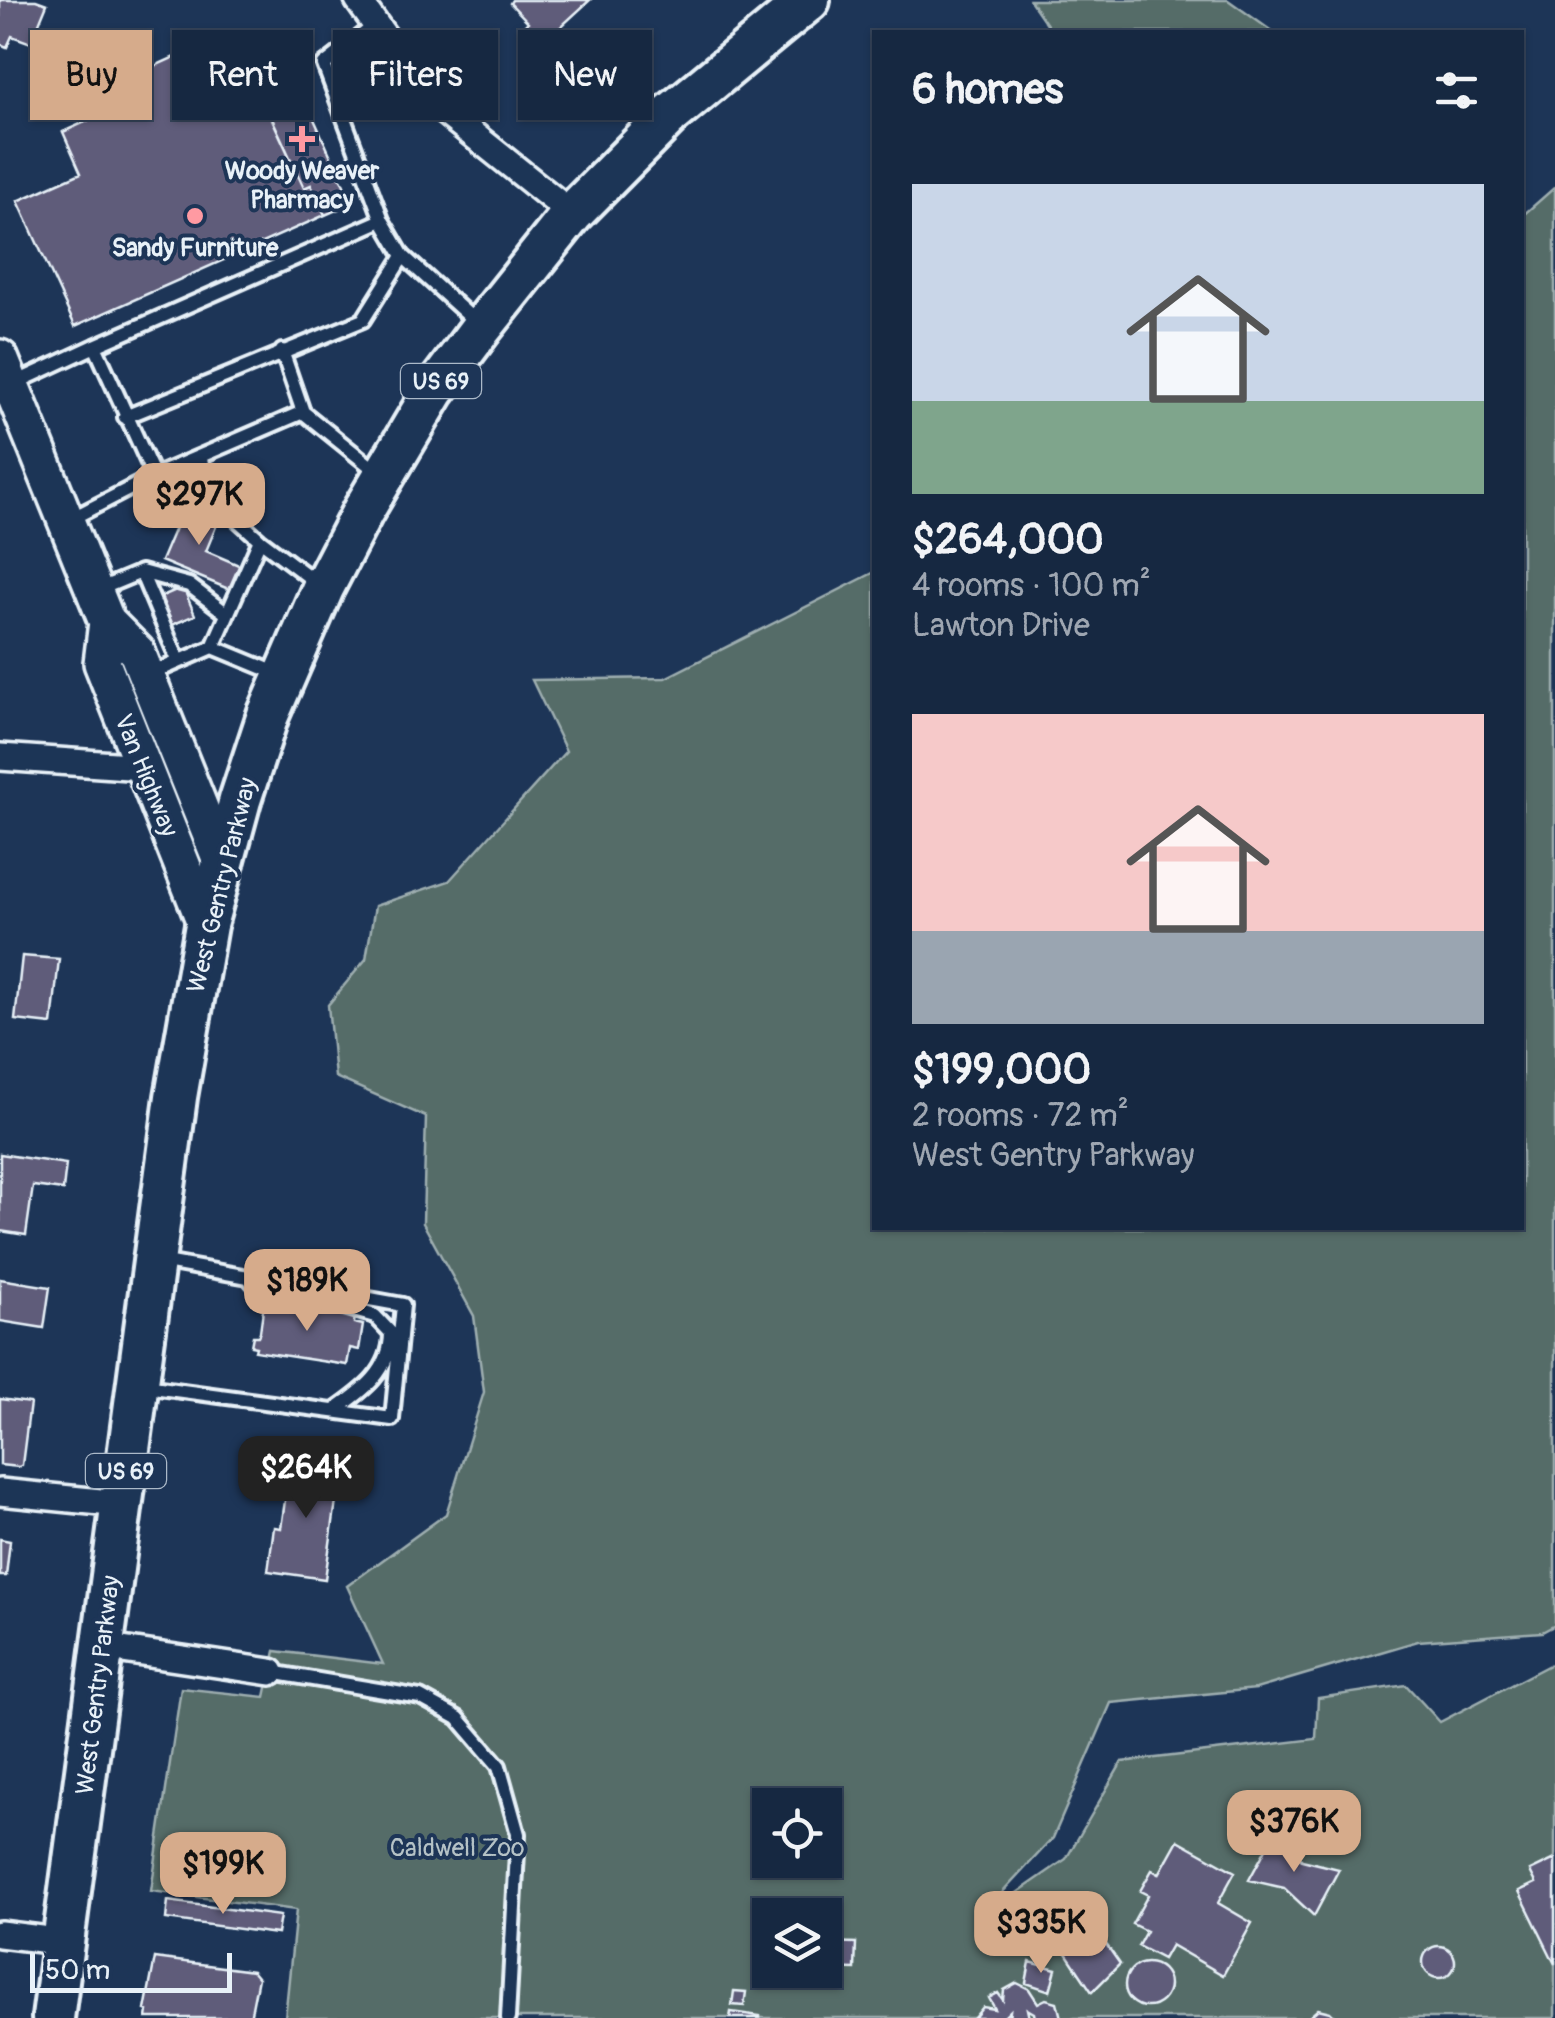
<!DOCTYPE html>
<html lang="en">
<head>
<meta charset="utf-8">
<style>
  body { margin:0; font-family:Pangolin,sans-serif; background:#1f3048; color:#f1f3f6; height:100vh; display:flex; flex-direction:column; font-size:38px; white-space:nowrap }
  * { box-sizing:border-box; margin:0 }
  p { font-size:32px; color:#9ea6b1 }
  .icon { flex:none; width:55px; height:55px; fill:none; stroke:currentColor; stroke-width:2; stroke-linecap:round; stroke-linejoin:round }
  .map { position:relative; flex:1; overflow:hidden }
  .drawer { position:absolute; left:872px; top:30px; width:652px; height:1200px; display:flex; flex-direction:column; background:#162841; border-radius:0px; box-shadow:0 2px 8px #0004,0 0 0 2px #35445a }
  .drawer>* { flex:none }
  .hud { position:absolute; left:30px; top:30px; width:692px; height:90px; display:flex; gap:20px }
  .tools { position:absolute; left:752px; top:1788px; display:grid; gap:20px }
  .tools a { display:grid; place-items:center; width:90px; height:90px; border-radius:0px; background:#162841; box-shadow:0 2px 8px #0004,0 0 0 2px #35445a; font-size:50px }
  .scale { position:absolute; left:30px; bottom:25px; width:202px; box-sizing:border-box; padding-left:10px; border:5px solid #e8f1f8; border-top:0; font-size:28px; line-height:35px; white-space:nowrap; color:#e8f1f8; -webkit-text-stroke:8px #1d3557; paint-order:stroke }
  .price { position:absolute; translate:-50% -85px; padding:0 22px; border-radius:20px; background:#d6ab8b; color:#111; font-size:32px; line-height:65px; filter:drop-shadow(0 2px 5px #0008) }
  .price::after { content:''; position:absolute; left:50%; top:60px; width:30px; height:22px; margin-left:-15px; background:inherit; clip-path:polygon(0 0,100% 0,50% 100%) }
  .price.current { background:#222; color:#fff }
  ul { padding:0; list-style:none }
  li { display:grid; align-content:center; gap:20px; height:530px; padding:0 40px }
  li span { display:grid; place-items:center; height:310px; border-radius:0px; color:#555 }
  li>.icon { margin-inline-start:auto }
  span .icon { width:180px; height:180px; fill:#fffc; stroke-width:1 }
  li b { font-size:42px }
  h2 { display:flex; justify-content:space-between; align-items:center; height:120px; padding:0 40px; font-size:42px }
  .tag { padding:0 35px; border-radius:0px; background:#162841; box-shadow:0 2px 8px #0004,0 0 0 2px #35445a; font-size:35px; line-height:90px }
  .tag.current { background:#d6ab8b; color:#111 }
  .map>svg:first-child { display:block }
  .green { fill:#556c68; stroke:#9eaeb0; stroke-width:2.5; fill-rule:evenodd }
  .building { fill:#5e5b7a; stroke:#e8f1f8; stroke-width:2.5 }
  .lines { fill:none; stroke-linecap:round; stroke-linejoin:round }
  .lane-casing { stroke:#e8f1f8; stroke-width:20 }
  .street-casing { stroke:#e8f1f8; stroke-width:32 }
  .secondary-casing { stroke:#e8f1f8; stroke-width:42 }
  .primary-casing { stroke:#e8f1f8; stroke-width:48 }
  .lane { stroke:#1d3557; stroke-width:12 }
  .street { stroke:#1d3557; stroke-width:25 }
  .secondary { stroke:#1d3557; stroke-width:35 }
  .primary { stroke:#1d3557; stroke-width:40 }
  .poi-dot { fill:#ff9aa2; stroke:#1d3557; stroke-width:4 }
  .labels { text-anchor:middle; stroke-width:8; stroke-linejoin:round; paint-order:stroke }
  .shield { fill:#1d3557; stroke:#abb9c8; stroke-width:2.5 }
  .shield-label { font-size:22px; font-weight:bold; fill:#e8f1f8 }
  .poi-label { font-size:25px; font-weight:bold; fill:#e8f1f8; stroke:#1d3557 }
  .street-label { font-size:25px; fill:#e8f1f8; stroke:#1d3557 }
  .park-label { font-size:25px; fill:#b5c2c6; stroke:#1d3557 }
</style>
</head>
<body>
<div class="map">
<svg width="1555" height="2018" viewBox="0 0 1555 2018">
  <rect width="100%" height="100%" fill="#1d3557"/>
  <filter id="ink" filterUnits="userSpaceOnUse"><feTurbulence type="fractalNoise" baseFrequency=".01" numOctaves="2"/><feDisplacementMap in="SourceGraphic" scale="20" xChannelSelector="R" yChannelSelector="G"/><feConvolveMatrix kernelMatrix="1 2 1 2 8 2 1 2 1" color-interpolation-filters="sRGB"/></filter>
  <g filter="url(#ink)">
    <!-- green -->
    <path class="green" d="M 1030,0 L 1228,0 L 1273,32 L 1052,32 Z
      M 1555,187 L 1555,1625 L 1542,1632 L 1418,1641 L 1256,1689 L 1111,1703 L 1053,1838 L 975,1922 L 1066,1859 L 1122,1762 L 1316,1739 L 1318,1698 L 1406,1685 L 1440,1722 L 1555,1662 L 1555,2018 L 285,2018 L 296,1910 L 151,1891 L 181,1688 L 265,1697 L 275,1651 L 383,1664 L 347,1586 L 446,1514 L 484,1392 L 474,1316 L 423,1223 L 426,1117 L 335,1077 L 328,1005 L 366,959 L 375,906 L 449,881 L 566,751 L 532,680 L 665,678 L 875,572 L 875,1228 L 1522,1228 L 1522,216 ZM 770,1805 L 825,1805 L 825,1860 L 770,1860 ZM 770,1915 L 825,1915 L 825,1970 L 770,1970 Z"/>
    <!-- building -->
    <path class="building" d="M 0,0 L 36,0 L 47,4 L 31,43 L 12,36 L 7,47 L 0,44 Z
      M 512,0 L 590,0 L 540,46 L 523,27 L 528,22 L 510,3 Z
      M 232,31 L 304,188 L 311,185 L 325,215 L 75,326 L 18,201 L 81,173 L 63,132 L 147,94 L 137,74 Z
      M 295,77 L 352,203 L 325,215 L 311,185 L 304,188 L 260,93 Z
      M 186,502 L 220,517 L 206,551 L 241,566 L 231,590 L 161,561 Z
      M 183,587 L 195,615 L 172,625 L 160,597 Z
      M 22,956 L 59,959 L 52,1024 L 15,1020 Z
      M 0,1154 L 66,1164 L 63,1190 L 33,1186 L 26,1235 L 0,1231 Z
      M 0,1279 L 50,1287 L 44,1328 L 0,1321 Z
      M 264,1303 L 355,1317 L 354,1323 L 363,1325 L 359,1350 L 350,1348 L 347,1365 L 255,1351 L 256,1347 L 251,1346 L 253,1336 L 258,1336 L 260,1332 Z
      M 0,1399 L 30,1403 L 22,1465 L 19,1467 L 0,1465 Z
      M 291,1460 L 341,1466 L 325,1579 L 268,1571 L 274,1527 L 281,1528 Z
      M 0,1539 L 10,1541 L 6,1576 L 0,1576 Z
      M 1274,1834 L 1302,1860 L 1339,1869 L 1314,1916 L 1284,1888 L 1249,1880 Z
      M 1178,1840 L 1235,1872 L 1218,1903 L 1252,1923 L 1223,1975 L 1171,1945 L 1163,1959 L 1138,1946 L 1146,1931 L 1132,1924 L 1148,1895 L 1140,1891 L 1152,1870 L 1159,1874 Z
      M 1555,1859 L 1555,1964 L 1519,1891 L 1536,1883 L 1530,1871 Z
      M 168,1901 L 280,1916 L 277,1934 L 166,1919 Z
      M 1087,1917 L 1120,1964 L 1092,1992 L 1056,1938 Z
      M 825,1942 L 856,1943 L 855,1969 L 825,1968 Z
      M1423 1962a16 16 0 1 1 32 0a16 16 0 1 1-32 0Z
      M 155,1958 L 252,1971 L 258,1978 L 250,2018 L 147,2018 L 148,2011 L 145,2010 Z
      M 1030,1962 L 1056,1969 L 1050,1991 L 1026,1983 Z
      M1125 1985a22 22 0 1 1 44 0a22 22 0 1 1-44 0Z
      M 1017,1983 L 1029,1989 L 1038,2003 L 1046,1999 L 1057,2002 L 1061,2018 L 1035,2018 L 1034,2013 L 1027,2009 L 1029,2018 L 1009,2018 L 1010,2011 L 1003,2018 L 974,2018 L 983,2007 L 995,2009 L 989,1998 L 998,1993 L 1003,2000 L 1004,1990 Z
      M 734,1991 L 746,1992 L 744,2006 L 732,2005 Z
      M 1318,2009 L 1330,2012 L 1336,2018 L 1308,2018 Z
      M 731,2012 L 760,2016 L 760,2018 L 730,2018 Z"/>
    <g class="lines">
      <defs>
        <path id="lane" d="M 374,26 L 324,65 L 382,220 L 403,256 L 478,324
          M 282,351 L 303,412
          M 11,385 L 95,346
          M 125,417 L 363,320 L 403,256
          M 200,458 L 216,500 L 260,540 L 321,586
          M 380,474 L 303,412 L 154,476 L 95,346 L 382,220
          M 67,521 L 154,476
          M 141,572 L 178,660
          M 95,591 L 141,572 L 189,585 L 227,614
          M 213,647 L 260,540
          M 148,675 L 213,647 L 281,675
          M 249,1278 L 266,1298 L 340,1306 L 375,1316 L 391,1333 C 391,1371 363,1391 334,1411
          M 145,1386 L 392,1419 L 403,1305 L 160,1261
          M 271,1672 L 420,1697 L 458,1718 L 499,1766 L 518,1834 L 508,2018"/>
        <path id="street" d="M 358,0 L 430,100 L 572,214
          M 0,757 L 143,767
          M 0,1492 L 121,1504
          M 102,1647 L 271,1672
          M 0,1934 L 65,1942"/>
        <path id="secondary" d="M 0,358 L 107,622 L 137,652 L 222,863
          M 107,622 L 102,663 L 206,925"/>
        <path id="primary" d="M 53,2018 L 176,1097 L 206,925 L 240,800 L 268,715 L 323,588 L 363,511 L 434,391 L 482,327 L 572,214 L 671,114 L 809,0"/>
      </defs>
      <!-- lane casing -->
      <use href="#lane" class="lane-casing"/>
      <!-- street casing -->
      <use href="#street" class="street-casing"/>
      <!-- secondary casing -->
      <use href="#secondary" class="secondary-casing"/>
      <!-- primary casing -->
      <use href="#primary" class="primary-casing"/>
      <!-- lane -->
      <use href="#lane" class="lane"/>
      <!-- street -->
      <use href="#street" class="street"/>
      <!-- secondary -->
      <use href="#secondary" class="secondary"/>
      <!-- primary -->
      <use href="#primary" class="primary"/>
    </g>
  </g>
  <!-- markers -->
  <g class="poi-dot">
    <path d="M297 124h10v10h10v10h-10v10h-10v-10h-10v-10h10z"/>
    <circle cx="195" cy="216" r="10"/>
  </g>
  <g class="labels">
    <!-- shield labels -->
    <g class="shield">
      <rect x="401" y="364" width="80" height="34" rx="8"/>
      <rect x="86" y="1454" width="80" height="34" rx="8"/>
    </g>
    <g class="shield-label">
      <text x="441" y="389">US 69</text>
      <text x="126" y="1479">US 69</text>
    </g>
    <!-- poi labels -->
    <g class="poi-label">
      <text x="302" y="179">Woody Weaver<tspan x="302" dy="29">Pharmacy</tspan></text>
      <text x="195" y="256">Sandy Furniture</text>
    </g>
    <!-- street labels -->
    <g class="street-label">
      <text transform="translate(147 775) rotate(68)" y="9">Van Highway</text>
      <text transform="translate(221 885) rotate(-76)" y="9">West Gentry Parkway</text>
      <text transform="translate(97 1685) rotate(-83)" y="9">West Gentry Parkway</text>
    </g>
    <!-- park labels -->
    <g class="park-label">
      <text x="457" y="1856">Caldwell Zoo</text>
    </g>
  </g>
</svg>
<div class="tools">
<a><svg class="icon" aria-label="locate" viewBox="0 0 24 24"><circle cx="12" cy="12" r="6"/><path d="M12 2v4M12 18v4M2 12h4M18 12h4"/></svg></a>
<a><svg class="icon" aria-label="layers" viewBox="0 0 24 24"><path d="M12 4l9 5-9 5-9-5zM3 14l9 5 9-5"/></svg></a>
</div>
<div class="scale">50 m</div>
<b class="price" style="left:199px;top:548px">$297K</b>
<b class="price" style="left:307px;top:1334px">$189K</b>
<b class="price current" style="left:306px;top:1521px">$264K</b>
<b class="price" style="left:1294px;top:1875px">$376K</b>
<b class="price" style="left:223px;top:1917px">$199K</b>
<b class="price" style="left:1041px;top:1976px">$335K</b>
<div class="hud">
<a class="tag current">Buy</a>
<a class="tag">Rent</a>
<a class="tag">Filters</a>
<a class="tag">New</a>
</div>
<section class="drawer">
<h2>6 homes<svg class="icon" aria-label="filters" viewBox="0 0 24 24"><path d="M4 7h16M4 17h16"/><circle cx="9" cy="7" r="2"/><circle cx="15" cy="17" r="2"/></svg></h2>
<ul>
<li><span style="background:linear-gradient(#c9d6e8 70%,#7fa58c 0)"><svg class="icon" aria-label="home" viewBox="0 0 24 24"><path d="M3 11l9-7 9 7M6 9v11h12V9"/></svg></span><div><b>$264,000</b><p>4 rooms · 100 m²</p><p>Lawton Drive</p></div></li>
<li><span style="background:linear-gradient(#f6c9c9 70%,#9aa5b1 0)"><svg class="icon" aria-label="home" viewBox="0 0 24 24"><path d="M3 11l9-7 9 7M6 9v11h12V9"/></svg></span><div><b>$199,000</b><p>2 rooms · 72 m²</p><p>West Gentry Parkway</p></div></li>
</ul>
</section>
</div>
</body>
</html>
